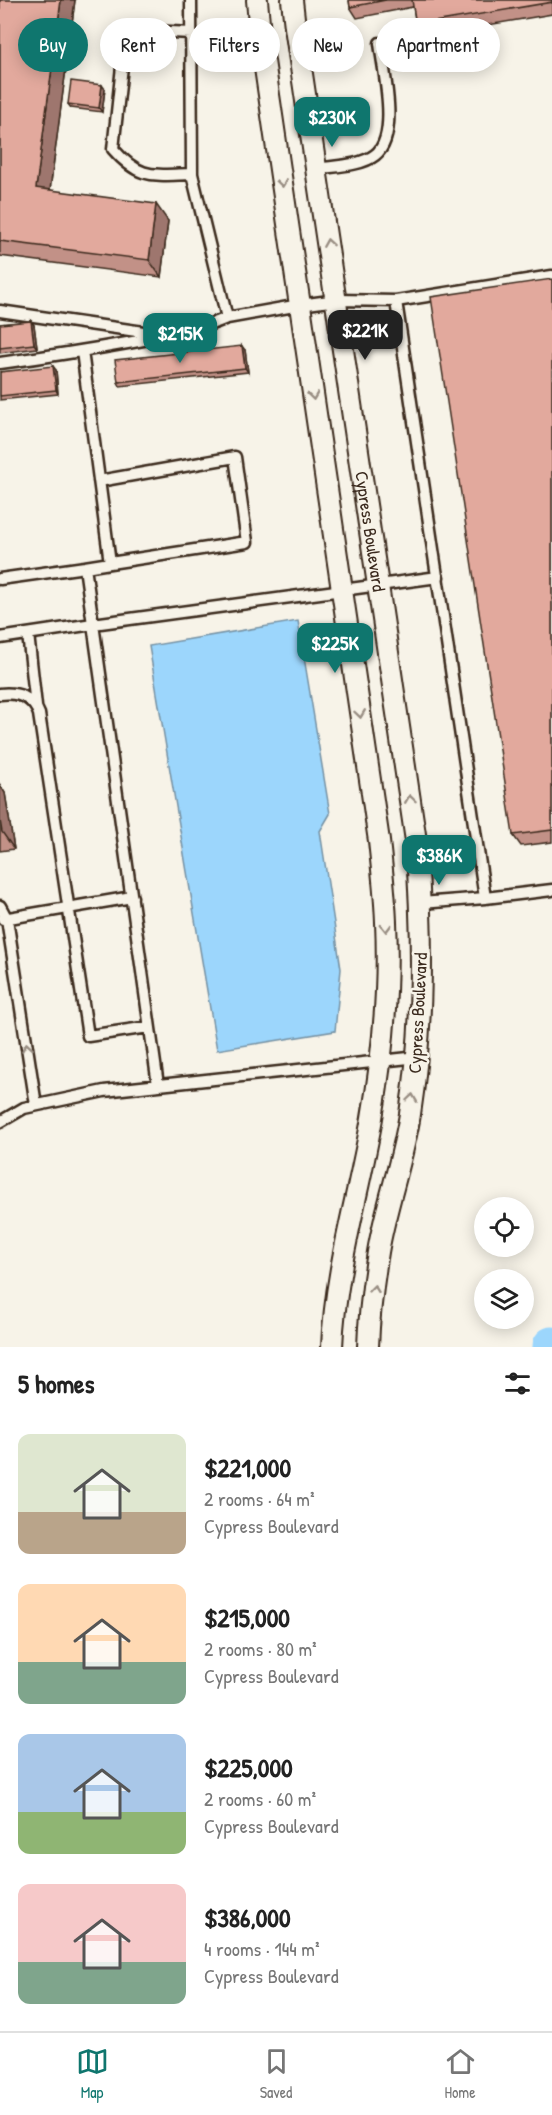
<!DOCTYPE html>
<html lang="en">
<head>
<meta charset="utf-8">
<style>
  body { margin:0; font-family:"Patrick Hand",sans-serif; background:#f6f6f6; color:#222; height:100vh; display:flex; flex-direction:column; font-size:22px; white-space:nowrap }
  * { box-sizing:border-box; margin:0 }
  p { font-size:20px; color:#767676 }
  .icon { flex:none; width:33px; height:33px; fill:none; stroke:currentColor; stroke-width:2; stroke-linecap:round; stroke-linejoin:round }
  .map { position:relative; height:1347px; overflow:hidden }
  .drawer { display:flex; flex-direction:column; background:#fff; flex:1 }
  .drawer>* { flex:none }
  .guide { position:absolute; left:18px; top:18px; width:516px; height:54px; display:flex; gap:12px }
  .buttons { position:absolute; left:474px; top:1197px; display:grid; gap:12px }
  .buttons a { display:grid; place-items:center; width:60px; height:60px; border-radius:50%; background:#fff; box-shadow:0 3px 15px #0003; font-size:30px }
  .price { position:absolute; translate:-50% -51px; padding:0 14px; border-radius:12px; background:#0f766e; color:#fff; font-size:20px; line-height:39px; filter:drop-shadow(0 2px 3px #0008) }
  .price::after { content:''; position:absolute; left:50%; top:36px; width:18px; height:14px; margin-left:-9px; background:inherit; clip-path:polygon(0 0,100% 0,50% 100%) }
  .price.selected { background:#222; color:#fff }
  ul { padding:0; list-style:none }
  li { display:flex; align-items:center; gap:18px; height:150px; padding:0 18px }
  li span { display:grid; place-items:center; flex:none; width:168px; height:120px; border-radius:12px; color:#555 }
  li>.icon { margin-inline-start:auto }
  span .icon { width:72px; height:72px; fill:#fffc; stroke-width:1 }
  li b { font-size:26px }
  h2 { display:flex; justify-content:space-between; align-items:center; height:72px; padding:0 18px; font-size:26px }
  .tag { padding:0 21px; border-radius:27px; background:#fff; box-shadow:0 3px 15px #0003; font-size:21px; line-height:54px }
  .tag.selected { background:#0f766e; color:#fff }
  .tabs { display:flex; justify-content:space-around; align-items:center; height:84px; border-top:2px solid #e0e0e0; background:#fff; font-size:16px; color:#767676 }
  .tabs a { display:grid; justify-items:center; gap:3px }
  .tabs .selected { color:#0f766e }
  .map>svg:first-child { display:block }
  .water { fill:#9cd6fc; stroke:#7591a3; stroke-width:1.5 }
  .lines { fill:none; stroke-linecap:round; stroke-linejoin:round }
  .river { stroke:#9cd6fc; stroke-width:39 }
  .lane-casing { stroke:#3b2a1e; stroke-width:15 }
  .street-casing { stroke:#3b2a1e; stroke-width:24 }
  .lane { stroke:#f7f3e8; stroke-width:10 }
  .street { stroke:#f7f3e8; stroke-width:20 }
  .wall { fill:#c29187; stroke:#3b2a1e; stroke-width:1.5 }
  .shaded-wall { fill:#9e766e; stroke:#3b2a1e; stroke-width:1.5 }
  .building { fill:#e2a99d; stroke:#3b2a1e; stroke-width:1.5 }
  .oneway { stroke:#998e83 }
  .labels { text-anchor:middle; stroke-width:5; stroke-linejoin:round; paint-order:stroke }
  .street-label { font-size:18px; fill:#3b2a1e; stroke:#f7f3e8 }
</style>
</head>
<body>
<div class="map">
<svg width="552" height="1347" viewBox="0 0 552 1347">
  <rect width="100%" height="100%" fill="#f7f3e8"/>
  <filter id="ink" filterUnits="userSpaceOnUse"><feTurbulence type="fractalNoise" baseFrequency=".0167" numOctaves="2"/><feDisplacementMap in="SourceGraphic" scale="12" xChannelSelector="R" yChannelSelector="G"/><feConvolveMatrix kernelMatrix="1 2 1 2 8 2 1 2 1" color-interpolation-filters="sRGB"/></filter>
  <g filter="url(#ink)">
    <!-- water -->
    <path class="water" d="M 298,621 L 330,814 L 320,831 L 341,969 L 335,1031 L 217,1050 L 149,646 Z"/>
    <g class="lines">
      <!-- river -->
      <path class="river" d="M 552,1347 L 552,1346"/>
      <defs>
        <path id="lane" d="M 191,0 L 192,174 L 227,318 L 300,305 L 337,300 L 396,301
          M 191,33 L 151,31 L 135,34 L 124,48 L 113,149 C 140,180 153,175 192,174
          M 316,169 C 334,166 361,166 375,155 C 400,136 383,70 380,43
          M 552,276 L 396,301 L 485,898 L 552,890
          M 0,311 L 157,334
          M 82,351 L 110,563 L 247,542 L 235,457 L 99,481
          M 0,363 C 44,357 89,350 133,342 C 165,336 196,331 227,318
          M 85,567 L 110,563
          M 0,579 L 85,567 L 93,624 L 0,638
          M 28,634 L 36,706
          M 0,694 C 17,692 33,697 39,714 L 88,1036 L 149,1027
          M 421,903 L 485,898
          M 0,906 L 7,919 L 36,1105
          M 3,919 L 132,897
          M 158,1085 L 93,624 L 438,577
          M 0,1122 L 24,1108 L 104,1091 L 418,1057"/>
        <g id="street">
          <path d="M 257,0 L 260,34 L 379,841 C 382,868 385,895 386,922 C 389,987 383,1054 372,1118 C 359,1194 335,1269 332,1347"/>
          <path id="s1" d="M 292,0 L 295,27 L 416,841 C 423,933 424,1022 410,1114 C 403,1160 386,1205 378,1252 C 373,1283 369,1316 368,1347"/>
        </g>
      </defs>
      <!-- lane casing -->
      <use href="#lane" class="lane-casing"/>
      <!-- street casing -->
      <use href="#street" class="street-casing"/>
      <!-- lane -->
      <use href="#lane" class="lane"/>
      <!-- street -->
      <use href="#street" class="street"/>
    </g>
    <!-- wall -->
    <path class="wall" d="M 0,0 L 75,0 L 50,190 L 168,221 L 161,277 L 0,256 Z
      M 349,0 L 552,0 L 552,14 L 423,36 L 416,25 L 413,7 L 357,18 L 350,7 Z
      M 105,89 L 102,112 L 71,108 L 68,104 Z
      M 552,279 L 552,842 L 521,846 L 513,835 Z
      M 31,321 L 34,325 L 37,348 L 0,353 L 0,324 Z
      M 245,350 L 248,372 L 120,386 L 118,382 Z
      M 56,370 L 58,394 L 0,400 L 0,372 Z
      M 0,785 L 5,793 L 14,849 L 0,851 Z"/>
    <!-- shaded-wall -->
    <path class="shaded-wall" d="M 61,0 L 75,0 L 48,205 L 36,188 Z
      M 102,85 L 105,89 L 102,112 L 99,108 Z
      M 156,204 L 168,221 L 161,277 L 149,260 Z
      M 31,321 L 34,325 L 37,348 L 34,344 Z
      M 242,346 L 245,350 L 248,372 L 245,368 Z
      M 53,366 L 56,370 L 58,394 L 56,390 Z
      M 0,785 L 5,793 L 14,849 L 2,832 L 0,820 Z"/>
    <!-- building -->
    <path class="building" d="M 0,0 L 61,0 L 36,188 L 156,204 L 149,260 L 0,241 Z
      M 349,0 L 386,0 L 350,7 Z
      M 412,0 L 552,0 L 552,2 L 416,25 Z
      M 71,81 L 102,85 L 99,108 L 68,104 Z
      M 552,279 L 552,830 L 513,835 L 431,297 Z
      M 31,321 L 34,344 L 0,348 L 0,324 Z
      M 242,346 L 245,368 L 118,382 L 115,360 Z
      M 53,366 L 56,390 L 0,396 L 0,372 Z"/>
    <!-- one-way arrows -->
    <defs><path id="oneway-chevron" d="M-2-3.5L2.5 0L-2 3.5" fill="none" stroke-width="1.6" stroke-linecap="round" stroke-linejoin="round" transform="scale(1.5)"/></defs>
    <g class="oneway">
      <use href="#oneway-chevron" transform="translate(282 183) rotate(82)"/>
      <use href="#oneway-chevron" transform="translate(328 243) rotate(-99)"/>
      <use href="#oneway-chevron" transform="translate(313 396) rotate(82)"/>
      <use href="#oneway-chevron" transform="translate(360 714) rotate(82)"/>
      <use href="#oneway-chevron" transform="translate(410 799) rotate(-98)"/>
      <use href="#oneway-chevron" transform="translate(386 928) rotate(89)"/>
      <use href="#oneway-chevron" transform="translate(27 1047) rotate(-99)"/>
      <use href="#oneway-chevron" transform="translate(412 1098) rotate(-82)"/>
      <use href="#oneway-chevron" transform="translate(374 1289) rotate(-84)"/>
    </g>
  </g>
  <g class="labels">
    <!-- street labels -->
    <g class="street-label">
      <text dy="6" stroke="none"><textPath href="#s1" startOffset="537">Cypress Boulevard</textPath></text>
      <text transform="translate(418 1013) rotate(-87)" y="6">Cypress Boulevard</text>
    </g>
  </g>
</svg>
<div class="buttons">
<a><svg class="icon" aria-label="locate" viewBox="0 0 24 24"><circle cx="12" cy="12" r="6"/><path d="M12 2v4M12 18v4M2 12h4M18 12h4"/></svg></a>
<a><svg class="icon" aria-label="layers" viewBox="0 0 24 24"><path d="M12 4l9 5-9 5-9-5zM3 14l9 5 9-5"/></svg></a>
</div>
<b class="price" style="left:332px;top:148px">$230K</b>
<b class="price selected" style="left:365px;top:361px">$221K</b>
<b class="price" style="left:180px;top:364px">$215K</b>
<b class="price" style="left:335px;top:674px">$225K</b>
<b class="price" style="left:439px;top:886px">$386K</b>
<div class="guide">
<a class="tag selected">Buy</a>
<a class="tag">Rent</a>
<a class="tag">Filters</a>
<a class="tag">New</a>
<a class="tag">Apartment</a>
</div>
</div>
<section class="drawer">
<h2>5 homes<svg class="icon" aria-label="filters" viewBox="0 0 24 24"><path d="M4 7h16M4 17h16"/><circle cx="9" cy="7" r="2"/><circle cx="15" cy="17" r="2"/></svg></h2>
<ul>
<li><span style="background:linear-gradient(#dfe7d0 65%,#b9a48a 0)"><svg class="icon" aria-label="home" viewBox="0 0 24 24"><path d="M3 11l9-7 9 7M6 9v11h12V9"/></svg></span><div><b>$221,000</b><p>2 rooms · 64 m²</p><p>Cypress Boulevard</p></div></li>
<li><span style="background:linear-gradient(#ffd9b3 65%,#7fa58c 0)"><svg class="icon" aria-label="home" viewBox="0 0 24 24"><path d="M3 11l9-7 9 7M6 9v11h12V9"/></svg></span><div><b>$215,000</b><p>2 rooms · 80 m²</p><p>Cypress Boulevard</p></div></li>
<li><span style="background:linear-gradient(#a9c7e8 65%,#8fb573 0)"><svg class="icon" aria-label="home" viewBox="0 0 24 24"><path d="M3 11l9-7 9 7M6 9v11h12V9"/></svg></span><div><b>$225,000</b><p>2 rooms · 60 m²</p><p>Cypress Boulevard</p></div></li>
<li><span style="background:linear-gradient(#f6c9c9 65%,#7fa58c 0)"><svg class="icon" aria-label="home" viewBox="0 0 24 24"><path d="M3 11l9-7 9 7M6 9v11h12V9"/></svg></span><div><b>$386,000</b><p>4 rooms · 144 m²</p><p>Cypress Boulevard</p></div></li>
</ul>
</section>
<nav class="tabs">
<a class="selected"><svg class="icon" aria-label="map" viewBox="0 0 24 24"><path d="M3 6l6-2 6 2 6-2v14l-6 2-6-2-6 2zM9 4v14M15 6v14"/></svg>Map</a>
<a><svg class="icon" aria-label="saved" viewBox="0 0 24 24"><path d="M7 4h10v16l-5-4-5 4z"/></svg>Saved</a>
<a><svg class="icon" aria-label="home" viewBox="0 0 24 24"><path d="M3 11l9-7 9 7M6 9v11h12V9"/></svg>Home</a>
</nav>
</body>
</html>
